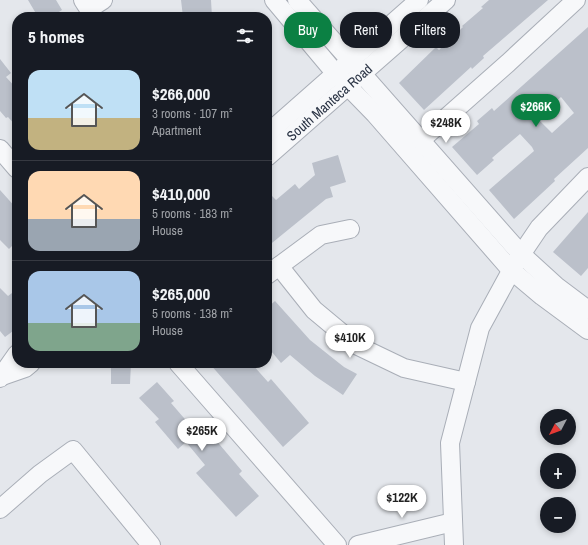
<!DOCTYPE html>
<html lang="en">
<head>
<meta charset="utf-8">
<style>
  body { margin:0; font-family:"Archivo Narrow",sans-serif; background:#242831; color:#f1f3f6; height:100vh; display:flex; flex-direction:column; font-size:15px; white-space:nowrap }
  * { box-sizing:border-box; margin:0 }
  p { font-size:13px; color:#9ea1a6 }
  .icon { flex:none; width:22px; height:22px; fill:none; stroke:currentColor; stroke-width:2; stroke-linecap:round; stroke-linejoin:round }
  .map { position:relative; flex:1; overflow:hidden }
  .drawer { position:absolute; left:12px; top:12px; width:260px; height:356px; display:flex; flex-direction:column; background:#171b24; border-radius:16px; box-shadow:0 2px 6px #0003 }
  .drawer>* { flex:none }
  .top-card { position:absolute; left:284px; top:12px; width:244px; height:36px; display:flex; gap:8px }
  .needle { width:26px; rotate:229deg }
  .fabs { position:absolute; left:540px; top:409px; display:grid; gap:8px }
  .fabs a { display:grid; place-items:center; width:36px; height:36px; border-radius:50%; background:#171b24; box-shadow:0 2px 6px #0003; font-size:20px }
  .price { position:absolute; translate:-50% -34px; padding:0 9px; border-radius:14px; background:#fff; color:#222; font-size:13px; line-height:26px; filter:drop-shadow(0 1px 2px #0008) }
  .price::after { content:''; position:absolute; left:50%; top:24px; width:12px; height:9px; margin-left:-6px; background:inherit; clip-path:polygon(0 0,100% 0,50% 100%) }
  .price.on { background:#0b8043; color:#fff }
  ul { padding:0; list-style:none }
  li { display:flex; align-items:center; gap:12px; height:100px; padding:0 16px }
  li+li { border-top:1px solid #363941 }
  li span { display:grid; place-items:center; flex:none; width:112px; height:80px; border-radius:12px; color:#555 }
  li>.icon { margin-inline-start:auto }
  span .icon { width:48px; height:48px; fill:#fffc; stroke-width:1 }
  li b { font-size:17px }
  h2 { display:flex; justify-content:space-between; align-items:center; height:48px; padding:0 16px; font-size:17px }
  .tag { padding:0 14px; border-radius:16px; background:#171b24; box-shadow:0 2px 6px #0003; font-size:14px; line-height:36px }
  .tag.on { background:#0b8043; color:#fff }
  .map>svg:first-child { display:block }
  .building { fill:#bbc0ca; fill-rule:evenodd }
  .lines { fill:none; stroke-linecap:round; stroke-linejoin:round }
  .minor-casing { stroke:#a9aeb7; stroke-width:20 }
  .minor { stroke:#f7f8fa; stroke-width:18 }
  .labels { text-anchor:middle; stroke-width:3; stroke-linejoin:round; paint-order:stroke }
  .street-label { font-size:14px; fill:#2b3445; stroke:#f4f6f9 }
</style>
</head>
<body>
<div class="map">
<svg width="588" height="545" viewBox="0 0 588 545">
  <rect width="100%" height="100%" fill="#e4e7ec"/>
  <!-- building -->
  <path class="building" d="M 28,0 L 56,0 L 62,10 L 51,17 L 38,17 Z
    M 181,0 L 211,0 L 212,17 L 183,17 Z
    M 489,0 L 548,0 L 483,56 L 484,58 L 472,69 L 471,67 L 424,110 L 399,83 L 436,47 L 439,50 L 463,27 L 462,26 L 483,8 L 481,7 Z
    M 588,27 L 588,148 L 554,179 L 555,181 L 514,219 L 489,190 L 534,151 L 532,147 L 520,134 L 492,158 L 494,160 L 477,175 L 452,147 L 479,124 L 477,121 L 492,108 L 494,111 ZM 561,97 L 574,113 L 552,133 L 537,118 Z
    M 0,59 L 11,73 L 6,77 L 17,89 L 17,127 L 8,117 L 6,118 L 0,111 Z
    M 338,155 L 346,182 L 330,187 L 333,197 L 326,199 L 267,247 L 267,200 L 272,196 L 276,200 L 295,184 L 299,189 L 315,175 L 312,163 Z
    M 0,190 L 17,209 L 17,241 L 9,249 L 0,240 Z
    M 588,212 L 588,268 L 581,276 L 553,252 Z
    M 0,288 L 8,296 L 12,293 L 17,299 L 17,328 L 5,337 L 0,331 Z
    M 275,301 L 310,340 L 344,367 L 357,374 L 343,395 L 315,376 L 290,355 L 281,363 L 267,346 L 267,308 Z
    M 111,363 L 131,363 L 130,384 L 111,384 Z
    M 209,363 L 251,363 L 268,382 L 271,379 L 309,423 L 283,447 Z
    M 157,382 L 174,401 L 171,403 L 190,425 L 198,419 L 242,471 L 239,474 L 259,496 L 236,517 L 196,473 L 205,465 L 186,442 L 178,449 L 155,422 L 159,419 L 139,398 Z"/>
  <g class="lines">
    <defs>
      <g id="minor">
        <path d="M 83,0 L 94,17"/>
        <path d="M 274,0 L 336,74 L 375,114 L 511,270 L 542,296 L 588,330"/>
        <path d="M 297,0 L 521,254 L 556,286 L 588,310"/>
        <path d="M 89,9 L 103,0"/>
        <path d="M 267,134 L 419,0"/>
        <path d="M 421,140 L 508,63 L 576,0"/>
        <path d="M 0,149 L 17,169"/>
        <path id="s1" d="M 267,157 L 446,0"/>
        <path d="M 279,266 L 314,310 L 356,345 L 404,368 L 466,382"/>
        <path d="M 267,275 L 321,235 L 350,229"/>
        <path d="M 178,363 L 337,545"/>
        <path d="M 2,376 L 25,368 L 31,363"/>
        <path d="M 0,378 L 17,354"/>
        <path d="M 0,509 L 40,474 L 73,450 L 151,545"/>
        <path d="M 358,545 L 453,522"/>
        <path d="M 454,545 L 450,443 L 480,328 L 516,262 L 539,228 L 588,177"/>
      </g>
    </defs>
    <!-- minor casing -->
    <use href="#minor" class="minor-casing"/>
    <!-- minor -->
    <use href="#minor" class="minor"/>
  </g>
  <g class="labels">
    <!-- street labels -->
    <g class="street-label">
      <text dy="5" stroke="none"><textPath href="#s1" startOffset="83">South Manteca Road</textPath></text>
    </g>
  </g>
</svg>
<div class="fabs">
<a><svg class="needle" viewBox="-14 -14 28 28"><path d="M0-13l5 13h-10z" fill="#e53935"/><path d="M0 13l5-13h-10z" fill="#9ea1a6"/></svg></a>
<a>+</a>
<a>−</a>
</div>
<b class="price on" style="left:536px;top:128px">$266K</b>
<b class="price" style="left:446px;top:144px">$248K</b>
<b class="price" style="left:350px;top:359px">$410K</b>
<b class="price" style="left:202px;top:452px">$265K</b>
<b class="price" style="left:402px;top:519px">$122K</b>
<div class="top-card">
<a class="tag on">Buy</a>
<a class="tag">Rent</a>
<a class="tag">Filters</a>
</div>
<section class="drawer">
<h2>5 homes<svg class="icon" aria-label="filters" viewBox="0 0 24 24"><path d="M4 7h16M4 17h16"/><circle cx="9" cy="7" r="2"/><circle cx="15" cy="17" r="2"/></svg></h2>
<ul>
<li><span style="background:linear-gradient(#bfe0f5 60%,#c2b280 0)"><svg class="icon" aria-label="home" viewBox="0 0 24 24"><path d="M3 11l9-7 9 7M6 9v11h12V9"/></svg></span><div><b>$266,000</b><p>3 rooms · 107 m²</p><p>Apartment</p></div></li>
<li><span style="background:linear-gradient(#ffd9b3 60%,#9aa5b1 0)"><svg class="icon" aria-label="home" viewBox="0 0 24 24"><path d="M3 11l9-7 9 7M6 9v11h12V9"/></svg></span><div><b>$410,000</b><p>5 rooms · 183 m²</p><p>House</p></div></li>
<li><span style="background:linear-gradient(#a9c7e8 65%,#7fa58c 0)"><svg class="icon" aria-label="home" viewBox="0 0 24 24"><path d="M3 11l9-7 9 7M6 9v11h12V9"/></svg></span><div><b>$265,000</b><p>5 rooms · 138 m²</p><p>House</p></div></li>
</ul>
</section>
</div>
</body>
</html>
